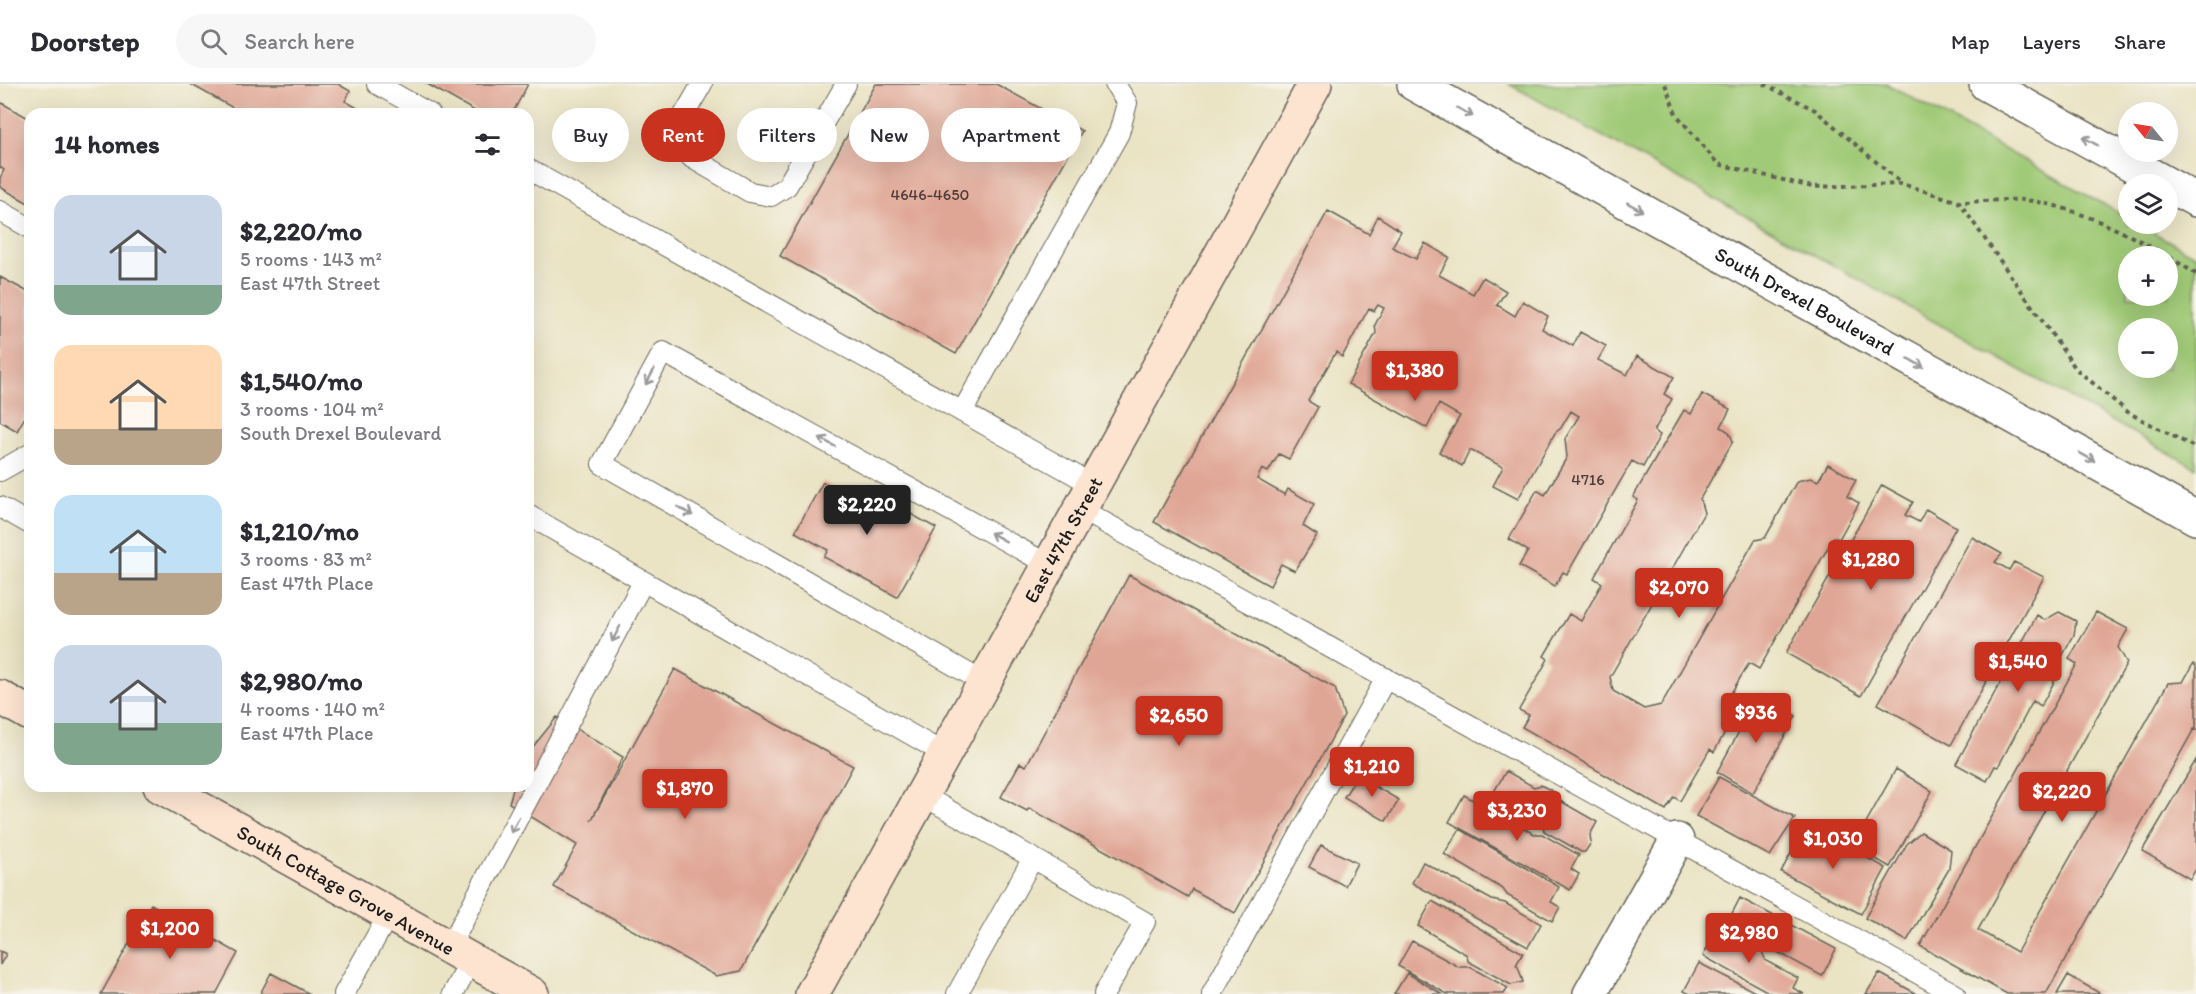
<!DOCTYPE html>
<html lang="en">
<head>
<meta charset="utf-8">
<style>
  body { margin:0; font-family:Itim,sans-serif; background:#f7f7f7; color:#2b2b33; height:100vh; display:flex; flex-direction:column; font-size:22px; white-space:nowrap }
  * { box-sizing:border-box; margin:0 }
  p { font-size:20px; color:#7c7c81 }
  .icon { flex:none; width:33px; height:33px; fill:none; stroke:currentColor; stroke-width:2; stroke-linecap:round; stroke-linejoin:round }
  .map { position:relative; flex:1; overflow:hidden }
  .panel { position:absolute; left:24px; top:24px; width:510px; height:684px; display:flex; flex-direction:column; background:#fff; border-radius:18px; box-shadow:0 6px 24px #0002 }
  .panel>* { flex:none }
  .guide { position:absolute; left:552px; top:24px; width:570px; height:54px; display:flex; gap:12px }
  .needle { width:39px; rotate:300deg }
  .fabs { position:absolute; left:2118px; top:18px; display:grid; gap:12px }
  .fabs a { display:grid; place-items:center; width:60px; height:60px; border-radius:50%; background:#fff; box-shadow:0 6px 24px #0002; font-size:30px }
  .price { position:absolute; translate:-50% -51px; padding:0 14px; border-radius:6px; background:#c8321e; color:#fff; font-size:20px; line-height:39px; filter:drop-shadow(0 2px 3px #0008) }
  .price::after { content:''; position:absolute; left:50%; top:36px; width:18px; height:14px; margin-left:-9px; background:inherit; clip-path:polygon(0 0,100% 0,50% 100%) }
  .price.on { background:#222; color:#fff }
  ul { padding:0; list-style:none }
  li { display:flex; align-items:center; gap:18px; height:150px; padding:0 30px }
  li span { display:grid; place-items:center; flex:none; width:168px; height:120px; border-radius:18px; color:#555 }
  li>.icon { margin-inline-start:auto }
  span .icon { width:72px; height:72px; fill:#fffc; stroke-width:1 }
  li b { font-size:26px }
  h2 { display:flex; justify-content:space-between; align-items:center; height:72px; padding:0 30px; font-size:26px }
  .pill { padding:0 21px; border-radius:27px; background:#fff; box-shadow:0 6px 24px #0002; font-size:21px; line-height:54px }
  .pill.on { background:#c8321e; color:#fff }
  header { display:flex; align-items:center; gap:36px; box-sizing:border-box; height:84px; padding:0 30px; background:#fff; border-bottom:2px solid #e1e1e2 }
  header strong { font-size:28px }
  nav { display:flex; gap:33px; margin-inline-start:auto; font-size:21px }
  .search { width:420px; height:54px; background:#f7f7f7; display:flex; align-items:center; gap:15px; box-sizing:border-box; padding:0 21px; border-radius:33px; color:#7c7c81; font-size:22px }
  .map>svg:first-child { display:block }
  .green { fill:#a0ca77; stroke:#5e734a; stroke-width:1.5; fill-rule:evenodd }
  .building { fill:#e0a695 }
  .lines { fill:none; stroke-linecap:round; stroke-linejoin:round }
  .service-casing { stroke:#646257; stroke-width:22 }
  .minor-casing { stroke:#646257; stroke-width:36 }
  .tertiary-casing { stroke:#646257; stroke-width:36 }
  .secondary-casing { stroke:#646257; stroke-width:36 }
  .path { stroke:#646257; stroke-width:4; stroke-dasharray:4.5 4.5; stroke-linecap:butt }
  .service { stroke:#fff; stroke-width:20 }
  .minor { stroke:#fff; stroke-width:33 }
  .tertiary { stroke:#fff; stroke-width:33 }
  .secondary { stroke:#fde4d1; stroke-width:33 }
  .oneway { stroke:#999 }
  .labels { text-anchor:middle; stroke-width:4.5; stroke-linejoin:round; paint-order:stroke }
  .number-label { font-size:16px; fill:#4d3e3a }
  .street-label { font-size:20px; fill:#1c1c1c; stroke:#f7f3e8 }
</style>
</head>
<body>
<header>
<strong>Doorstep</strong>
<div class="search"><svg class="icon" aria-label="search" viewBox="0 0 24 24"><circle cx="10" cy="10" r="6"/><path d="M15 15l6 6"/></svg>Search here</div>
<nav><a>Map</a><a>Layers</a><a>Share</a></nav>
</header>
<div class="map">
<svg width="2196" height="910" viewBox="0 0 2196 910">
  <rect width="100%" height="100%" fill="#f7f3e8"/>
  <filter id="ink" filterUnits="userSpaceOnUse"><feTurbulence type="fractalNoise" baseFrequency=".0167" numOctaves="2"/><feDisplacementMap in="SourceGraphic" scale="12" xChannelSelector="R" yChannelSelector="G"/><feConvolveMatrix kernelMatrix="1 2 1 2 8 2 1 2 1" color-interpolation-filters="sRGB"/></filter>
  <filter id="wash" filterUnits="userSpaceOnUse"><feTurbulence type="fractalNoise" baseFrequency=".008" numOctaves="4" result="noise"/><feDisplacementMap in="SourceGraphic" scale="24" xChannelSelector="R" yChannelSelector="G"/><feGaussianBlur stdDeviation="1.35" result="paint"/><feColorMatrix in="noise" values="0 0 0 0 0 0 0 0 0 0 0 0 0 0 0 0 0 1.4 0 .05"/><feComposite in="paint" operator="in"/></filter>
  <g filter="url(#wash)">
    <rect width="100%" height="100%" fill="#eae3c4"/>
    <!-- green -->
    <path class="green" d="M 1509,0 L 1887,0 L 2128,134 L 2128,140 L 2138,140 L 2196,172 L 2196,384 ZM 2128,172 L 2168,172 L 2168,212 L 2128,212 ZM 2128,244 L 2168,244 L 2168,284 L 2128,284 Z"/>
    <g id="blocks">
      <!-- building -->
      <path class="building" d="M 190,0 L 338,0 L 350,7 L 345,17 L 368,30 L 244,30 Z
        M 427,0 L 528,0 L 512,30 L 480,30 Z
        M 876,0 L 996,0 L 1082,47 L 956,270 L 780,172 Z
        M 0,18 L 30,35 L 30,120 L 0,103 L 0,94 L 4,86 L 0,83 Z
        M 1328,127 L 1369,150 L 1378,132 L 1401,147 L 1392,163 L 1416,175 L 1425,159 L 1449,173 L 1439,191 L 1473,210 L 1483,193 L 1506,207 L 1497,221 L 1515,232 L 1523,217 L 1548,232 L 1542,245 L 1573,262 L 1580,248 L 1606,262 L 1598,276 L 1627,291 L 1637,272 L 1674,293 L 1664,310 L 1672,315 L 1654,347 L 1660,351 L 1643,383 L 1632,377 L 1567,490 L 1563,488 L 1555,502 L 1519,482 L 1528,467 L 1509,455 L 1537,406 L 1545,411 L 1567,373 L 1565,355 L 1579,332 L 1571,327 L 1561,344 L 1555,349 L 1518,415 L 1493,402 L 1503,383 L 1470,366 L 1462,382 L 1439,368 L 1460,332 L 1439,320 L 1427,344 L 1348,300 L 1376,249 L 1375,241 L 1384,224 L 1378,221 L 1374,227 L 1369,224 L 1342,273 L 1336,268 L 1308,317 L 1318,323 L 1289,375 L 1279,370 L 1268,388 L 1262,385 L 1257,395 L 1285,411 L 1288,405 L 1314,420 L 1303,442 L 1317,451 L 1295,487 L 1281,480 L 1270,502 L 1154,438 Z
        M 0,193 L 30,209 L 30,324 L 17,347 L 0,337 Z
        M 1702,310 L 1730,325 L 1721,343 L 1729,348 L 1733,357 L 1700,415 L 1704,429 L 1610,593 L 1613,607 L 1644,625 L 1661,621 L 1755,456 L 1765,454 L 1797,397 L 1811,394 L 1818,397 L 1828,380 L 1856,396 L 1847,412 L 1859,419 L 1839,455 L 1834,453 L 1759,585 L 1749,579 L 1727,616 L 1739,623 L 1714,668 L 1710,665 L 1680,717 L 1674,713 L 1666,726 L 1522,643 L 1529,631 L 1519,626 L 1548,575 L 1544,572 L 1569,530 L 1581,537 L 1602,499 L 1594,494 L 1638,416 L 1633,413 L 1684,326 L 1691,330 Z
        M 823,398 L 859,418 L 866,405 L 936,444 L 897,513 L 824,473 L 828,466 L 795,448 Z
        M 1882,401 L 1913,418 L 1905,431 L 1919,438 L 1926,425 L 1956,443 L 1861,612 L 1786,569 Z
        M 1972,453 L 2002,470 L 1995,478 L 2009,486 L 2014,478 L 2044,493 L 1951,661 L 1878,620 Z
        M 1129,491 L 1335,604 L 1344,632 L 1235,829 L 1192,805 L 1188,813 L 1029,724 L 1027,727 L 1001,713 L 1020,679 L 1026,682 Z
        M 2059,528 L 2076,537 L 2074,551 L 2055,585 L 2056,594 L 2041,622 L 2033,617 L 1998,683 L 1995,682 L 1987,697 L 1956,680 L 2037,531 L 2045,536 Z
        M 2096,528 L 2128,545 L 2118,563 L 2127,579 L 1978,846 L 2017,868 L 2168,599 L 2183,598 L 2193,580 L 2196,582 L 2196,646 L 2194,645 L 2046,910 L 2007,910 L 1920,862 L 2077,580 L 2069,575 Z
        M 675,585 L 853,682 L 741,887 L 716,892 L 554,803 L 577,761 L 509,719 L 514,702 L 528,702 L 528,669 L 557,633 L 623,673 L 591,737 Z
        M 1759,611 L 1796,632 L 1753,709 L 1717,688 Z
        M 2196,676 L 2196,785 L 2190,795 L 2142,767 Z
        M 1896,685 L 1932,707 L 1890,783 L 1853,762 Z
        M 1506,687 L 1534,703 L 1541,701 L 1554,708 L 1555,714 L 1597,738 L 1590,751 L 1591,759 L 1585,768 L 1581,768 L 1544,747 L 1543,741 L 1492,711 Z
        M 1357,692 L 1399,716 L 1386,737 L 1344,713 Z
        M 1719,693 L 1795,734 L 1770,772 L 1696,732 Z
        M 1464,711 L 1534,750 L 1542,750 L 1579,771 L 1571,785 L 1579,790 L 1570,806 L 1449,738 Z
        M 1806,741 L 1886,784 L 1861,830 L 1781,788 Z
        M 1460,745 L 1559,803 L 1551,818 L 1560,823 L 1552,837 L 1507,811 L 1503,805 L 1444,770 Z
        M 1921,748 L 1951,766 L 1949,785 L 1907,857 L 1865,834 L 1907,760 Z
        M 1321,761 L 1357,779 L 1345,802 L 1309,783 Z
        M 1423,778 L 1492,816 L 1505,819 L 1541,840 L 1528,863 L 1412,799 Z
        M 1740,814 L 1836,865 L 1822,892 L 1772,865 L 1763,866 L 1724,845 Z
        M 1432,817 L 1523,869 L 1516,881 L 1518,883 L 1523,898 L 1511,901 L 1468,877 L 1467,871 L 1418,842 Z
        M 151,820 L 238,869 L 216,910 L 101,910 Z
        M 1718,844 L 1762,868 L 1766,877 L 1798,894 L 1793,904 L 1804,910 L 1772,910 L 1703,872 Z
        M 1412,857 L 1459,883 L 1470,883 L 1508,904 L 1504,910 L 1447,910 L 1398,882 Z
        M 0,867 L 6,870 L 0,881 Z
        M 1699,879 L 1759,910 L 1690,910 L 1684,907 Z
        M 271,889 L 310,910 L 260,910 Z
        M 1407,889 L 1442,910 L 1394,910 Z
        M 1879,889 L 1917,910 L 1866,910 Z
        M 2068,891 L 2101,910 L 2057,910 Z"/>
    </g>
  </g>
  <g filter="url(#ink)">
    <use href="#blocks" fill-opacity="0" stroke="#646257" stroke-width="1.5"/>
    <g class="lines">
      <defs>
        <path id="service" d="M 377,0 L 430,30
          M 702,0 L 681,36 L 678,60 L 692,74 L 750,108 L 771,112 L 787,102 L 846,0
          M 528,85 L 1093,401
          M 0,127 L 30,144
          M 962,328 L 1119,49 L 1127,19 L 1115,0
          M 0,387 L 30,370
          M 0,423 L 30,440
          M 1080,425 L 1955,910
          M 528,431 L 945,670
          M 985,599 L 602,380 L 663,268 L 1049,481
          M 922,711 L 1145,838 L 1104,910
          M 449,864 L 643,498
          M 344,910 L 389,830
          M 453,910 L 471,876
          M 957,910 L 1033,774
          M 1212,910 L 1386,594"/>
        <path id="minor" d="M 1590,910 L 1677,756"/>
        <g id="tertiary">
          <path id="s1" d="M 1414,0 L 2196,434"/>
          <path d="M 1986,0 L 2196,116"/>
        </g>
        <g id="secondary">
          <path d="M 0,613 L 30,630"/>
          <path id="s2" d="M 160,702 L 532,910"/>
          <path id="s3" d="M 812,910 L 1315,0"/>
        </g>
      </defs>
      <!-- service casing -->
      <use href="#service" class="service-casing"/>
      <!-- minor casing -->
      <use href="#minor" class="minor-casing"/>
      <!-- tertiary casing -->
      <use href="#tertiary" class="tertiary-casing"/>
      <!-- secondary casing -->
      <use href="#secondary" class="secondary-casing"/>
      <!-- path -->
      <path class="path" d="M 1665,0 L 1676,30 L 1718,80 L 1812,103 L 1902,100 L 1959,118
        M 1764,0 L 1815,26 L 1901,99
        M 2196,190 C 2152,161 2076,120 2023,116 C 2002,115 1980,118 1959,118 L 2076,285 L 2129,329 L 2196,364"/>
      <!-- service -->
      <use href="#service" class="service"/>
      <!-- minor -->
      <use href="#minor" class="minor"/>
      <!-- tertiary -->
      <use href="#tertiary" class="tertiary"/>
      <!-- secondary -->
      <use href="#secondary" class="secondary"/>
    </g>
    <!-- one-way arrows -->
    <defs><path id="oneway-shaft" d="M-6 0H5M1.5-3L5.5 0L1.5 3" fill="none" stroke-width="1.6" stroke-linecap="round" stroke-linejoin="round" transform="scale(1.5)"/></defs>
    <g class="oneway">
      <use href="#oneway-shaft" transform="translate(1465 28) rotate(29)"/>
      <use href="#oneway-shaft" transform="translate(2090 57) rotate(-151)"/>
      <use href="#oneway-shaft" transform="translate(1635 123) rotate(29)"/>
      <use href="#oneway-shaft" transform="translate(1916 279) rotate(29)"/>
      <use href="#oneway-shaft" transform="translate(650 293) rotate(119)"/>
      <use href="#oneway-shaft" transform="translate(827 358) rotate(-151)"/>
      <use href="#oneway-shaft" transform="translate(2087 373) rotate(29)"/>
      <use href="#oneway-shaft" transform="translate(685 427) rotate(30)"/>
      <use href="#oneway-shaft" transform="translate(998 453) rotate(-151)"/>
      <use href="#oneway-shaft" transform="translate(616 550) rotate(118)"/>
      <use href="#oneway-shaft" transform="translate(515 741) rotate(118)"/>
    </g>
  </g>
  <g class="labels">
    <!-- number labels -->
    <g class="number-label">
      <text x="930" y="116">4646-4650</text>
      <text x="1588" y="401">4716</text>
    </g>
    <!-- street labels -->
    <g class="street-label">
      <text dy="7" stroke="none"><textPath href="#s1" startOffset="447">South Drexel Boulevard</textPath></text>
      <text dy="7" stroke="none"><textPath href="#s3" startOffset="519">East 47th Street</textPath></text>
      <text dy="7" stroke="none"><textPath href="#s2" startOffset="213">South Cottage Grove Avenue</textPath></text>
    </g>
  </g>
</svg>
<div class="fabs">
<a><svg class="needle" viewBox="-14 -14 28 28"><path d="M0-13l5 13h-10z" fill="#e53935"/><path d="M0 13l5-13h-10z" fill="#7c7c81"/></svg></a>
<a><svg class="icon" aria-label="layers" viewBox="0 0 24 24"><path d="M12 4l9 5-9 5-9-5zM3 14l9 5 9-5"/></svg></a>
<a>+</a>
<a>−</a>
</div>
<b class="price" style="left:1415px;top:318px">$1,380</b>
<b class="price on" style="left:867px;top:452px">$2,220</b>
<b class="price" style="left:1871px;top:507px">$1,280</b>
<b class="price" style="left:1679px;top:535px">$2,070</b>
<b class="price" style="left:2018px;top:609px">$1,540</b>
<b class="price" style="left:1756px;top:660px">$936</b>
<b class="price" style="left:1179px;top:663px">$2,650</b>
<b class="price" style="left:1372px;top:714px">$1,210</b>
<b class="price" style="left:685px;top:736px">$1,870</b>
<b class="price" style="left:2062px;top:739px">$2,220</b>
<b class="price" style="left:1517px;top:758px">$3,230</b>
<b class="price" style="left:1833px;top:786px">$1,030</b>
<b class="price" style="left:170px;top:876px">$1,200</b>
<b class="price" style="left:1749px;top:880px">$2,980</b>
<div class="guide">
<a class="pill">Buy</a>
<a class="pill on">Rent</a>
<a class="pill">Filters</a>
<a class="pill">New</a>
<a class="pill">Apartment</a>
</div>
<section class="panel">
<h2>14 homes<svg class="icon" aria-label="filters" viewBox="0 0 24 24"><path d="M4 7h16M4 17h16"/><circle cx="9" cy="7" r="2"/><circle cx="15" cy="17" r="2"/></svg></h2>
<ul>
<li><span style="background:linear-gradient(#c9d6e8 75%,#7fa58c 0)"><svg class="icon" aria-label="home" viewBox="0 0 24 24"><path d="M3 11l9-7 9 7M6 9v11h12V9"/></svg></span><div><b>$2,220/mo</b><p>5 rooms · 143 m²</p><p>East 47th Street</p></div></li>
<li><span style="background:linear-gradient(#ffd9b3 70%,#b9a48a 0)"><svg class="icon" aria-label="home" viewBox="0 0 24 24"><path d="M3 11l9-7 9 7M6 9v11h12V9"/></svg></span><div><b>$1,540/mo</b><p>3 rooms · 104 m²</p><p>South Drexel Boulevard</p></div></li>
<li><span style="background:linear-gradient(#bfe0f5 65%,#b9a48a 0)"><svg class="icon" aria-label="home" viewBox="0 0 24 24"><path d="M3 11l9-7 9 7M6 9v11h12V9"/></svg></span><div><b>$1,210/mo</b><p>3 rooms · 83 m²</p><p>East 47th Place</p></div></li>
<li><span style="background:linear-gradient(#c9d6e8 65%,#7fa58c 0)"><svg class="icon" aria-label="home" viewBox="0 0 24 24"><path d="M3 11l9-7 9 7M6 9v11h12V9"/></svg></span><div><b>$2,980/mo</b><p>4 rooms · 140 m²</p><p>East 47th Place</p></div></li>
</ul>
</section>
</div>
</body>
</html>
